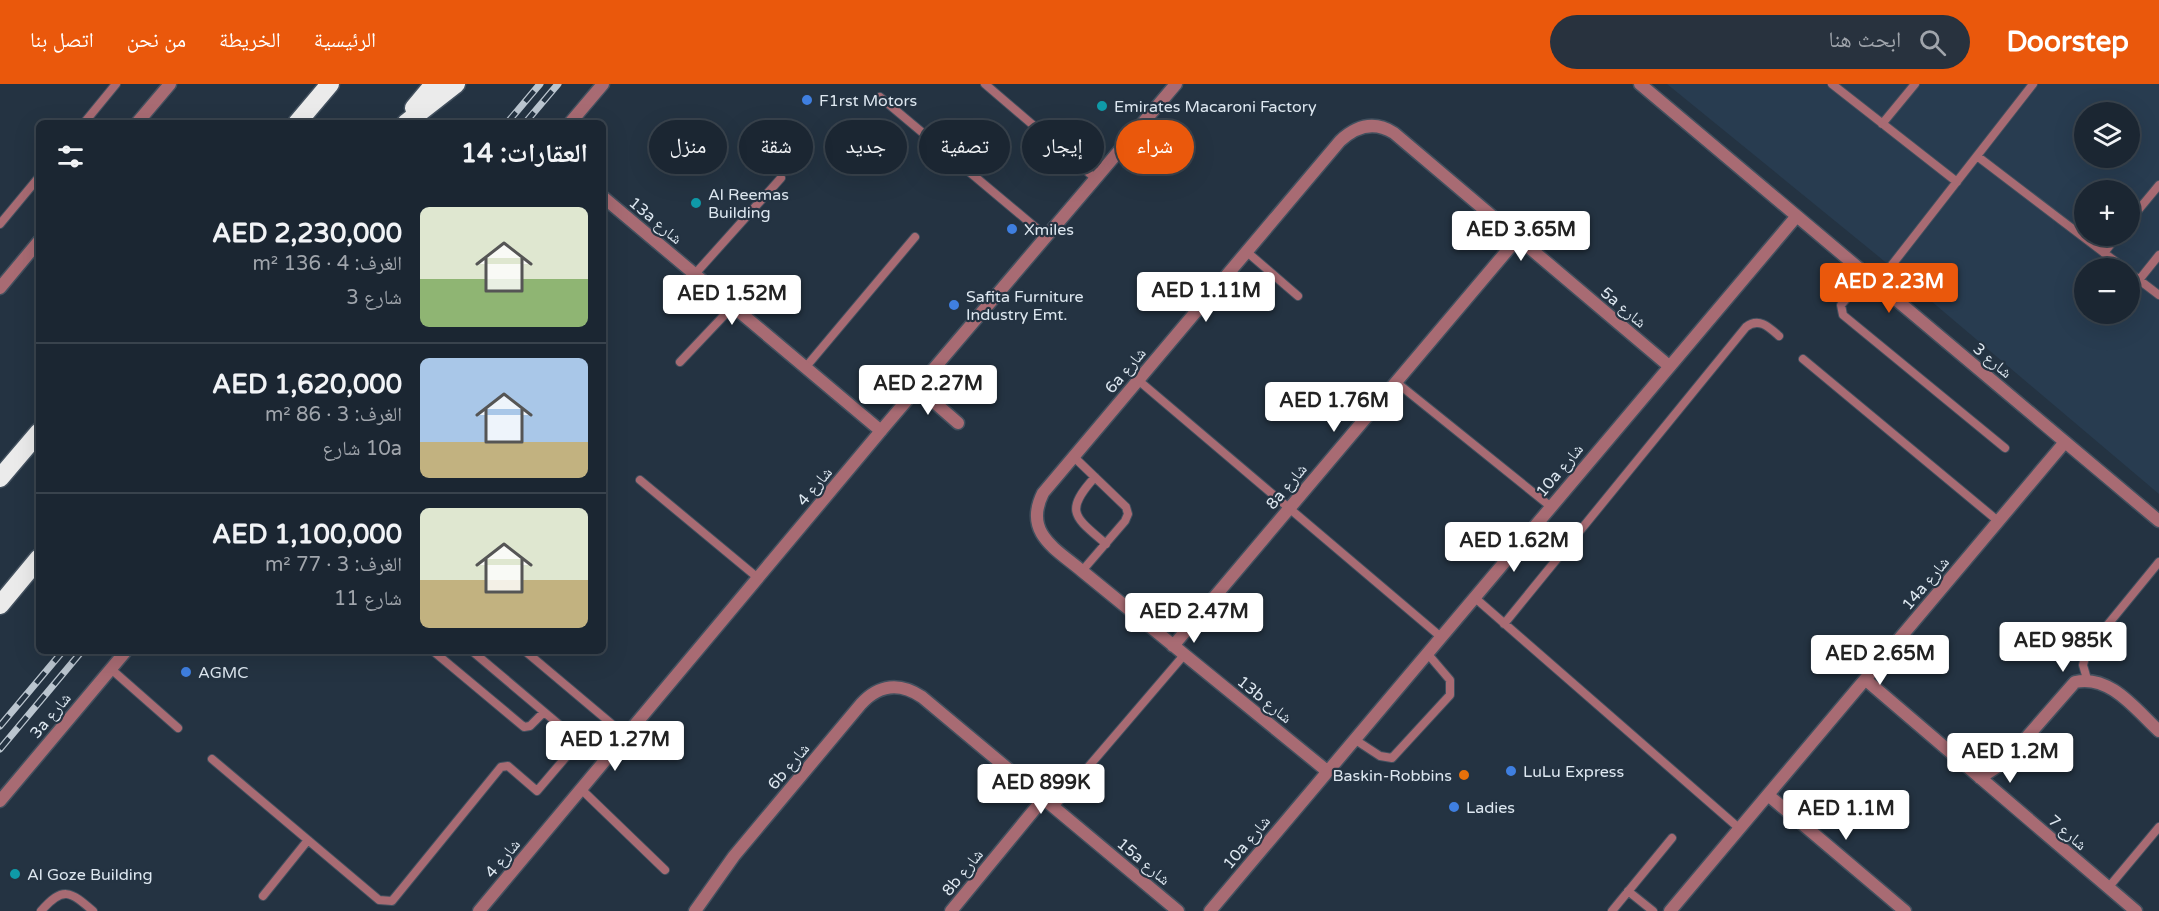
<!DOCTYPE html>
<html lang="ar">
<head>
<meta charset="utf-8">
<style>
  body { margin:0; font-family:"Varela Round","Noto Naskh Arabic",sans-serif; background:#28323e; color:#f1f3f6; direction:rtl; height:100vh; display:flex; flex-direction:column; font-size:22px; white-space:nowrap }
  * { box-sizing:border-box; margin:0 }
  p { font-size:20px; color:#a0a5ac }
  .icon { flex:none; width:33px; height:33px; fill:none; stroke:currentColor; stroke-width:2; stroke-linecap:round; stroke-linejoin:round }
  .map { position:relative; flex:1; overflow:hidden; direction:ltr }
  .panel { position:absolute; left:36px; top:36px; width:570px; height:534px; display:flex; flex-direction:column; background:#1b2632; border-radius:9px; box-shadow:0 6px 24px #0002,0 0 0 2px #39434d; direction:rtl }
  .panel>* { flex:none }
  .top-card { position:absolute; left:624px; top:36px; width:570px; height:54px; direction:rtl; display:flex; gap:12px }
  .buttons { position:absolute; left:2074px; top:18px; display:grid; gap:12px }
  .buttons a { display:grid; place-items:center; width:66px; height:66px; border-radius:50%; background:#1b2632; box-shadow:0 6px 24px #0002,0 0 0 2px #39434d; font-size:30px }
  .price { position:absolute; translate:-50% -51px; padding:0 14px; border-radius:6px; background:#fff; color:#222; font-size:20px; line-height:39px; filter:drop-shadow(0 2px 3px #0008) }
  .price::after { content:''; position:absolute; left:50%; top:36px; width:18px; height:14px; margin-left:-9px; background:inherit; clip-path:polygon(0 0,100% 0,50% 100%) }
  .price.on { background:#ea580c; color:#fff }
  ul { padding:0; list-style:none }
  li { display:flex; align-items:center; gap:18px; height:150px; padding:0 18px }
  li+li { border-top:2px solid #39434d }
  li span { display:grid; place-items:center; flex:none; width:168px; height:120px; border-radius:9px; color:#555 }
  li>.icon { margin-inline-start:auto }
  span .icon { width:72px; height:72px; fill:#fffc; stroke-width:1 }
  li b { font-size:26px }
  h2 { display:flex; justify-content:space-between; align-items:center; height:72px; padding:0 18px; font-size:26px }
  .chip { padding:0 21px; border-radius:27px; background:#1b2632; box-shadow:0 6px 24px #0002,0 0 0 2px #39434d; font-size:21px; line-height:54px }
  .chip.on { background:#ea580c; color:#fff }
  header { display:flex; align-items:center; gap:36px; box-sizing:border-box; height:84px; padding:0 30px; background:#ea580c; color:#fff }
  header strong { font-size:28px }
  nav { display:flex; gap:33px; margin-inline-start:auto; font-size:21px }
  .search { width:420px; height:54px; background:#28323e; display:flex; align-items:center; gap:15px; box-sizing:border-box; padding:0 21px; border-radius:33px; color:#a0a5ac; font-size:22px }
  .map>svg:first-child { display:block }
  .built { fill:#283c50; fill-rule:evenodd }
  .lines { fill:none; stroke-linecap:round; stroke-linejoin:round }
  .service-casing { stroke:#42505e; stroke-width:10 }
  .minor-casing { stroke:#42505e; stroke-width:15 }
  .tertiary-casing { stroke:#42505e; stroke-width:15 }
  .motorway-casing { stroke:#42505e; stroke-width:21 }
  .service { stroke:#a86b73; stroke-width:8 }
  .minor { stroke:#a86b73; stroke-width:12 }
  .tertiary { stroke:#a86b73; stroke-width:12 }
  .motorway { stroke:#ebebeb; stroke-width:18 }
  .rail-casing { stroke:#bac5cf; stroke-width:7 }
  .rail { stroke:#243342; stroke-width:4.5; stroke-dasharray:14; stroke-linecap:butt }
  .shop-dot { fill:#3f7fe0; stroke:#243342; stroke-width:2 }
  .culture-dot { fill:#0f9aa8; stroke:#243342; stroke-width:2 }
  .food-dot { fill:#e8710a; stroke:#243342; stroke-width:2 }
  .labels { text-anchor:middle; stroke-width:4.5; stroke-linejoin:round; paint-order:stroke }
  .poi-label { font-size:16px; fill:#dde7f0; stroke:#243342; text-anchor:start }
  .street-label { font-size:16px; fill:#dde7f0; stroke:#243342 }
</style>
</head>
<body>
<header>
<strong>Doorstep</strong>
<div class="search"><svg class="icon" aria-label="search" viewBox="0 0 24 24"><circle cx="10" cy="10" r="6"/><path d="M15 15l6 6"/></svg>ابحث هنا</div>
<nav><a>الرئيسية</a><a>الخريطة</a><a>من نحن</a><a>اتصل بنا</a></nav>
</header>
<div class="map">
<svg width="2159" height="827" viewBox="0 0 2159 827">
  <rect width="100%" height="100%" fill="#243342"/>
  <!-- built -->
  <path class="built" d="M 1667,0 L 2159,0 L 2159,410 L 1878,172 ZM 2085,28 L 2130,28 L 2130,74 L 2085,74 ZM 2085,106 L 2130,106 L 2130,152 L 2085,152 ZM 2085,184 L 2130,184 L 2130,230 L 2085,230 Z"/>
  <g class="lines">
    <defs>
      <path id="service" d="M 985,0 L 1096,95
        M 1832,0 L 1957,98
        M 880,13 L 1047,153
        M 84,39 L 116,0
        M 1882,40 L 1915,0
        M 1977,72 L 2124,184
        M 2130,136 L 2159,101
        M 0,140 L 39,93
        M 1247,168 L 1298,212
        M 2104,169 L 2117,152
        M 2130,189 L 2159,211
        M 695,190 L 781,94
        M 1866,192 L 1841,221 L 1843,231 L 2005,364
        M 2139,196 L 2159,171
        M 1877,200 L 2033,0
        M 1803,275 L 1998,437
        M 680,278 L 732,223
        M 805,284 L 915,153
        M 1138,296 L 1441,553
        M 1396,298 L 1550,422
        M 1074,373 L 1126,423 L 1128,430 L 1125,437 L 1082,487
        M 1095,393 C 1063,428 1075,433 1106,460
        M 640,396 L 758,494
        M 1474,513 L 1740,745
        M 1504,540 L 1746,243 C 1759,233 1769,243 1779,252
        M 433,567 L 524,643 L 530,642 L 544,628
        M 525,567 L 626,652
        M 111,585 L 178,644
        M 2087,595 L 2083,581 L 2087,566 L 2159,478
        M 1354,655 L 1380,672 L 1392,674 L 1450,611 L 1450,596 L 1427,569
        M 212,675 L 379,816 L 392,817 L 501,683 L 508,682 L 537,707 L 577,660 L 575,654 L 472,567
        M 581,705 L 665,786
        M 1054,723 L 1184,571
        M 2108,804 L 2159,743
        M 1628,807 L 1653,827
        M 263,812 L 308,756
        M 41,827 C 63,802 70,807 93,827
        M 1612,827 L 1672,754"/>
      <path id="minor" d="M 1640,0 L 2159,437
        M 137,39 L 170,0
        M 603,113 L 881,347
        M 0,204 L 39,157
        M 918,304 L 958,339
        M 1173,562 L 1517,155
        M 1866,596 L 2136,827
        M 1327,687 L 1082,487 C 1056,465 1023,449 1043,409 L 1340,57 C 1357,41 1375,37 1394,49 L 1669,282
        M 1980,694 L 2006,677 L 2075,598 C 2110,590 2136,626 2159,647
        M 1768,711 L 1905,827
        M 479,827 L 885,342 L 1176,0
        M 695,827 L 734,772 L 861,620 C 879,600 900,598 922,613 L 1178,827
        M 951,827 L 1044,714
        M 1210,827 L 1796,133
        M 1670,827 L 2065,358"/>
      <path id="tertiary" d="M 570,39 L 603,0
        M 0,717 L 126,567"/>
      <path id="motorway" d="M 414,24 L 434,0
        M 297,39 L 330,0
        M 406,39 L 456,0
        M 0,394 L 39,348
        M 0,521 L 39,474"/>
    </defs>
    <!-- service casing -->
    <use href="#service" class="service-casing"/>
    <!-- minor casing -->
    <use href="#minor" class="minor-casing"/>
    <!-- tertiary casing -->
    <use href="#tertiary" class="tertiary-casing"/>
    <!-- motorway casing -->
    <use href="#motorway" class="motorway-casing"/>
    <!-- service -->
    <use href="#service" class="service"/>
    <!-- minor -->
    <use href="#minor" class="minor"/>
    <!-- tertiary -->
    <use href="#tertiary" class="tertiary"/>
    <!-- motorway -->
    <use href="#motorway" class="motorway"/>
    <defs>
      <path id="rail" d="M 507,39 L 540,0
        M 525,39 L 558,0
        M 0,642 L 63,567
        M 0,665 L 82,567"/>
    </defs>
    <!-- rail casing -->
    <use href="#rail" class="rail-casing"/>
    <!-- rail -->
    <use href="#rail" class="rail"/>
  </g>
  <!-- markers -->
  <g class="shop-dot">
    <circle cx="807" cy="16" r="6"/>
    <circle cx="1012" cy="145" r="6"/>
    <circle cx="954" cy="221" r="6"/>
    <circle cx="186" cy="588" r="6"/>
    <circle cx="1511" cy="687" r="6"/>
    <circle cx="1454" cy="723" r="6"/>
  </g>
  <g class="culture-dot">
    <circle cx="1102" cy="22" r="6"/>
    <circle cx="696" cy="119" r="6"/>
    <circle cx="15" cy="790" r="6"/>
  </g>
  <circle class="food-dot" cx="1464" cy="691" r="6"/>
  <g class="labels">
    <!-- poi labels -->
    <g class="poi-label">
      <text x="819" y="22">F1rst Motors</text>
      <text x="1114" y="28">Emirates Macaroni Factory</text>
      <text x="708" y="116">Al Reemas<tspan x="708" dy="18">Building</tspan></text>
      <text x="1024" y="151">Xmiles</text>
      <text x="966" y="218">Safita Furniture<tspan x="966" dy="18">Industry Emt.</tspan></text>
      <text x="198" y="594">AGMC</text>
      <text x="1523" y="693">LuLu Express</text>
      <text x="1452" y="697" text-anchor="end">Baskin-Robbins</text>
      <text x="1466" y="729">Ladies</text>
      <text x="27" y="796">Al Goze Building</text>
    </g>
    <!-- street labels -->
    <g class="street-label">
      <text transform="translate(656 136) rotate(40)" y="6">13a شارع</text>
      <text transform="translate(1624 223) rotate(40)" y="6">5a شارع</text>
      <text transform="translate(1993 276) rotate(40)" y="6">شارع 3</text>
      <text transform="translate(1125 286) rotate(-50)" y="6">6a شارع</text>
      <text transform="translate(1559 386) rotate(-50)" y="6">10a شارع</text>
      <text transform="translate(814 402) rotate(-50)" y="6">شارع 4</text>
      <text transform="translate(1286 402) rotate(-50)" y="6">8a شارع</text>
      <text transform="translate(1925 499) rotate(-50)" y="6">14a شارع</text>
      <text transform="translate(1265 615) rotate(39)" y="6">13b شارع</text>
      <text transform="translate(50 631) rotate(-50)" y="6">3a شارع</text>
      <text transform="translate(788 682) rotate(-50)" y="6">6b شارع</text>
      <text transform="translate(2068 748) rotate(41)" y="6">شارع 7</text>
      <text transform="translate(1246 758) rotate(-50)" y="6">10a شارع</text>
      <text transform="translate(502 774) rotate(-50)" y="6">شارع 4</text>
      <text transform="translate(1144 777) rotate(40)" y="6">15a شارع</text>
      <text transform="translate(962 788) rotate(-51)" y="6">8b شارع</text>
    </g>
  </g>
</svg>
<div class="buttons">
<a><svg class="icon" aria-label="layers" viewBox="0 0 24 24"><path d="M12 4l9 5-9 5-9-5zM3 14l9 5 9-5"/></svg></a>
<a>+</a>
<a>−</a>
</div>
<b class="price" style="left:1521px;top:178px">AED 3.65M</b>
<b class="price on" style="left:1889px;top:230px">AED 2.23M</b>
<b class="price" style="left:1206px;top:239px">AED 1.11M</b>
<b class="price" style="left:732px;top:242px">AED 1.52M</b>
<b class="price" style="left:928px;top:332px">AED 2.27M</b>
<b class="price" style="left:1334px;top:349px">AED 1.76M</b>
<b class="price" style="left:1514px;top:489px">AED 1.62M</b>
<b class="price" style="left:1194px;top:560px">AED 2.47M</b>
<b class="price" style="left:2063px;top:589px">AED 985K</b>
<b class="price" style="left:1880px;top:602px">AED 2.65M</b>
<b class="price" style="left:615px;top:688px">AED 1.27M</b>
<b class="price" style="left:2010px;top:700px">AED 1.2M</b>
<b class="price" style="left:1041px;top:731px">AED 899K</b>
<b class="price" style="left:1846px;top:757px">AED 1.1M</b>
<div class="top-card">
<a class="chip on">شراء</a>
<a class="chip">إيجار</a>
<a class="chip">تصفية</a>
<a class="chip">جديد</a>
<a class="chip">شقة</a>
<a class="chip">منزل</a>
</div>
<section class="panel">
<h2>العقارات: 14<svg class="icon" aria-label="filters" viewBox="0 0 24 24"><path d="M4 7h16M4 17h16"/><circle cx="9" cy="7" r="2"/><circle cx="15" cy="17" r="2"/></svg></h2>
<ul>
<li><span style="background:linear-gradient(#dfe7d0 60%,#8fb573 0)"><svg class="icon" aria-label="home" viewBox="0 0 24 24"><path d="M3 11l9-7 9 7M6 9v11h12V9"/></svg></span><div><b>AED 2,230,000</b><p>الغرف: 4 · 136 m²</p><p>شارع 3</p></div></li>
<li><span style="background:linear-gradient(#a9c7e8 70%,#c2b280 0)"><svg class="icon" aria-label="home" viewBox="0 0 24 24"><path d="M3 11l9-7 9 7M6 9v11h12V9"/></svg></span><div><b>AED 1,620,000</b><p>الغرف: 3 · 86 m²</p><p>10a شارع</p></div></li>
<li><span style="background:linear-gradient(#dfe7d0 60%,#c2b280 0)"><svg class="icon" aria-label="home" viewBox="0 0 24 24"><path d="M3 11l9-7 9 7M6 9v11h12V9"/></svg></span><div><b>AED 1,100,000</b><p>الغرف: 3 · 77 m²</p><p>شارع 11</p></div></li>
</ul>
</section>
</div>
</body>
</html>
